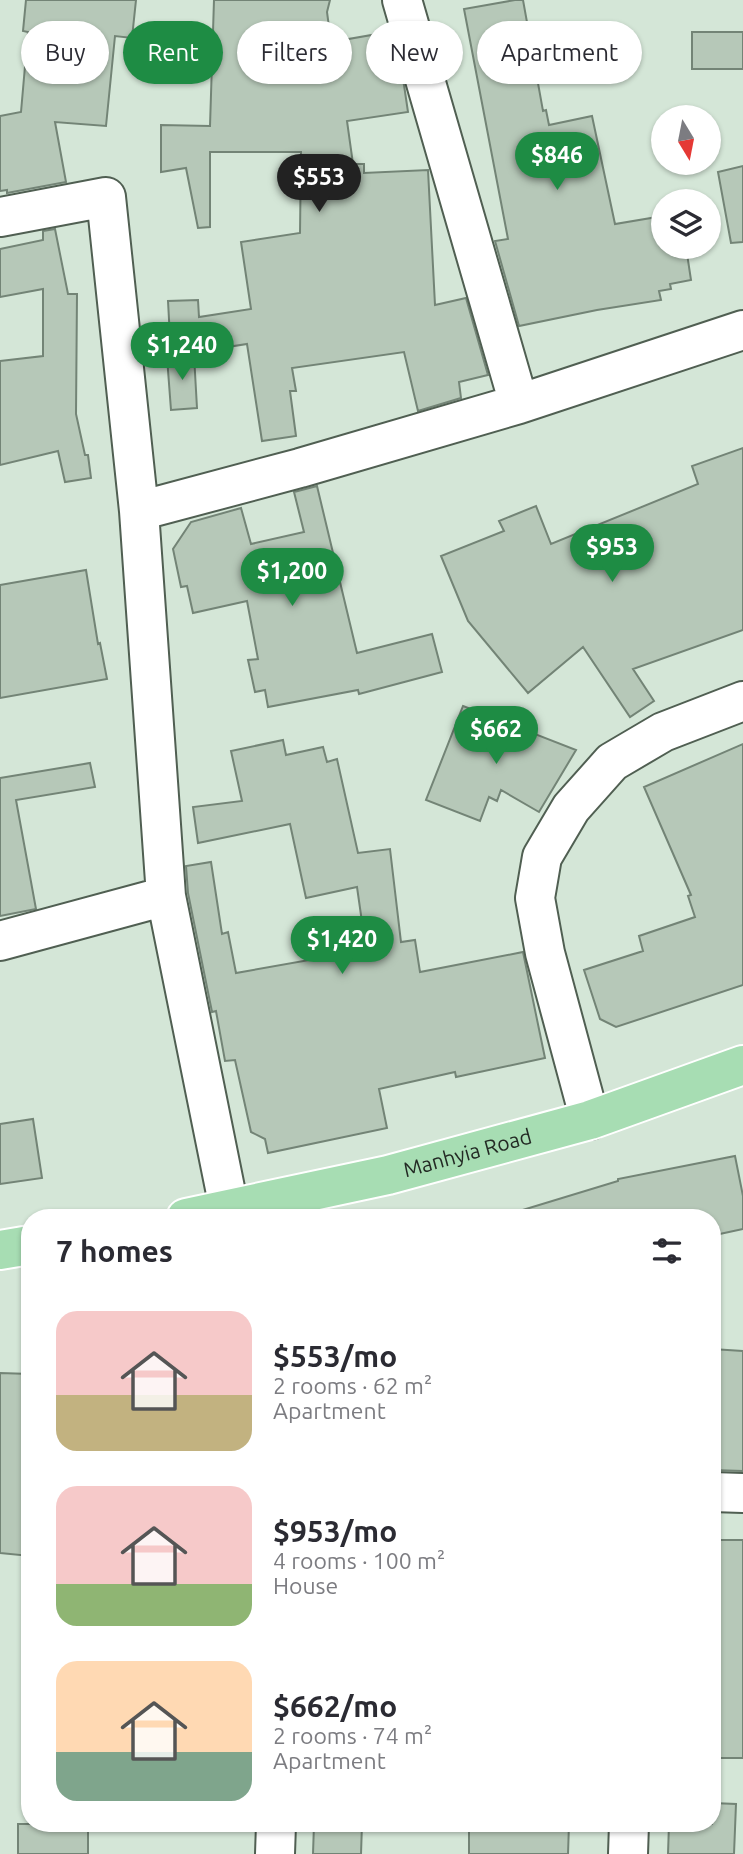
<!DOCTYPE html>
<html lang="en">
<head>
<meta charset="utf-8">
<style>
  body { margin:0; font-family:Ubuntu,sans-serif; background:#f2f2f3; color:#2b2b33; height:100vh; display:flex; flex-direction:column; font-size:26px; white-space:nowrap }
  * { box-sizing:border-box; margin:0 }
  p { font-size:23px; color:#7c7c81 }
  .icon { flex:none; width:38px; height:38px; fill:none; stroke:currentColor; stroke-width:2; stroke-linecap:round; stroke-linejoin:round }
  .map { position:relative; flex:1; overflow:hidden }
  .panel { position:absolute; left:21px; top:1209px; width:700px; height:623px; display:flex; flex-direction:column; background:#fff; border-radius:28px; box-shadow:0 2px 5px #0004 }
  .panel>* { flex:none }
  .banner { position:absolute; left:21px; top:21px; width:702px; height:63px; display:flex; gap:14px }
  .needle { width:46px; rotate:170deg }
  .buttons { position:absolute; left:651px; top:105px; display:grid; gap:14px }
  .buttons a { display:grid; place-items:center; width:70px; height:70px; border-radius:50%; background:#fff; box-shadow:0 2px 5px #0004; font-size:35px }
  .price { position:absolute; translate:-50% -60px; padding:0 16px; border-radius:24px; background:#1e8c44; color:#fff; font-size:23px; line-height:46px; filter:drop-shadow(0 2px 4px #0008) }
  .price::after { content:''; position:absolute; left:50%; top:42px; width:21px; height:16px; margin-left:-10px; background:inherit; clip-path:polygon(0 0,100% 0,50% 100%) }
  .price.active { background:#222; color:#fff }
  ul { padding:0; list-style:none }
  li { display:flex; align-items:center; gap:21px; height:175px; padding:0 35px }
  li span { display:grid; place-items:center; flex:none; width:196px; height:140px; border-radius:21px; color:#555 }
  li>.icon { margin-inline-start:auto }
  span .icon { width:84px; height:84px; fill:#fffc; stroke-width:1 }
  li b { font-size:30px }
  h2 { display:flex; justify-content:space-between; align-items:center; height:84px; padding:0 35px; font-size:30px }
  .pill { padding:0 24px; border-radius:32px; background:#fff; box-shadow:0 2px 5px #0004; font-size:24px; line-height:63px }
  .pill.active { background:#1e8c44; color:#fff }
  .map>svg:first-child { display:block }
  .building { fill:#b6c8b8; stroke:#738476; stroke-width:2 }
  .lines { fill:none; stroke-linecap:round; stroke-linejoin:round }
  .minor-casing { stroke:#505f52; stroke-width:42 }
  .major-casing { stroke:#fff; stroke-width:42 }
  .minor { stroke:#fff; stroke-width:38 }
  .major { stroke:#a7ddb3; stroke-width:38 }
  .labels { text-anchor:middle; stroke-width:5; stroke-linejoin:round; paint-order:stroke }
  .street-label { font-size:21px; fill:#232a24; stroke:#fff }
</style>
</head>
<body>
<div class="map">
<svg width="743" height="1854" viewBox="0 0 743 1854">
  <rect width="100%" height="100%" fill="#d4e6d7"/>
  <!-- building -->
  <path class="building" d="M 26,0 L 136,0 L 132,38 L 115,36 L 106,126 L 55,122 L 66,182 L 7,193 L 7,190 L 0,191 L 0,116 L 21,112 L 28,32 L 23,31 Z
    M 214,0 L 330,0 L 327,12 L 331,42 L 389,32 L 404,85 L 408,112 L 347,121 L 353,164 L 364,164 L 364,173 L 428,170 L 435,305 L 466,298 L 488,375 L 459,382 L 461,398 L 418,411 L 404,352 L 292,368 L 296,391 L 290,391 L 296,436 L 262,441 L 247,344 L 171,356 L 168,301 L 198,300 L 199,317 L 251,309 L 241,242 L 300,233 L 301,152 L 210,152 L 210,227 L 198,228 L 186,168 L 161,172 L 161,125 L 210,126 Z
    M 515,0 L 523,0 L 543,111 L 546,110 L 549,125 L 592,116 L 615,224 L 663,216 L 663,247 L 686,247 L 691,280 L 670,284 L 671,289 L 659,291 L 661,300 L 597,310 L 519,326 L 495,241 L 508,239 L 464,9 Z
    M 692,32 L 743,32 L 743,69 L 692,69 Z
    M 743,166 L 743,242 L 731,243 L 718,172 Z
    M 55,229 L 68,294 L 77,294 L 76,414 L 85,455 L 88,455 L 91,478 L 65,482 L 58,451 L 0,465 L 0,361 L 43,356 L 43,289 L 0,297 L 0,249 L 43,240 L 43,231 Z
    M 194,355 L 197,408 L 171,410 L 167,357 Z
    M 743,448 L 743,630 L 633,669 L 654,701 L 630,717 L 583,647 L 528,693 L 468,621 L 441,556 L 504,531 L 499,521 L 536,506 L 551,544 L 698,484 L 692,466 Z
    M 317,486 L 357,653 L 432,634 L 442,672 L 359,694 L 358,690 L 268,707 L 265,690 L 255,692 L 248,660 L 258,659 L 247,601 L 193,613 L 187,586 L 181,587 L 173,549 L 191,522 L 241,508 L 251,544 L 304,532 L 294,492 Z
    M 86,570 L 98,644 L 100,643 L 107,679 L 0,698 L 0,585 Z
    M 463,706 L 576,750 L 539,812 L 501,790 L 497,801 L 489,797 L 480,821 L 426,800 Z
    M 283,740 L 286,755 L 323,747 L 327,762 L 337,759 L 358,853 L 390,849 L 401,942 L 415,940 L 420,972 L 523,952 L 545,1058 L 456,1077 L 455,1072 L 379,1089 L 387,1128 L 268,1153 L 265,1139 L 251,1132 L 235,1060 L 225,1061 L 216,1011 L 212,1012 L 188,893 L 186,866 L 211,862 L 222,934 L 228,932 L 236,973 L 366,950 L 357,887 L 306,898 L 290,824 L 198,843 L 193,807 L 242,801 L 231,751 Z
    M 743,744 L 743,985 L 616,1027 L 600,1019 L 584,970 L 643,951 L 639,936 L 695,917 L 688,896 L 691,895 L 644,787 Z
    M 90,763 L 95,787 L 16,800 L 36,909 L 0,916 L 0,778 Z
    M 33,1119 L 42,1178 L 0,1184 L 0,1124 Z
    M 735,1156 L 743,1196 L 743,1229 L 715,1235 L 712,1218 L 516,1218 L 516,1212 L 618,1181 L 618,1179 Z
    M 712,1349 L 743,1351 L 743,1471 L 712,1470 Z
    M 0,1373 L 30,1374 L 30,1556 L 0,1553 Z
    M 712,1540 L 743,1540 L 743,1758 L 712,1758 Z
    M 712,1803 L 736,1804 L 734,1854 L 668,1854 L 669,1824 L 712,1824 Z
    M 18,1824 L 48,1824 L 48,1826 L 88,1824 L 88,1854 L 18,1854 Z
    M 314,1824 L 362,1824 L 361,1854 L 313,1854 Z
    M 469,1824 L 569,1824 L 568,1854 L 469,1854 Z"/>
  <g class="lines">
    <defs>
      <path id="minor" d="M 402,0 L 519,404
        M 0,217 L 106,197 L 139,511 L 166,896 L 231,1218
        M 139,511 L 300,468 L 519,404 L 743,330
        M 0,941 L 166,896
        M 590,1120 L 545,953 L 535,898 L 542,857 L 571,808 L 612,762 L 663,732 L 743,701
        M 712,1492 L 743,1493
        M 275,1854 L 276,1824
        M 628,1854 L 629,1824"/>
      <g id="major">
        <path id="s1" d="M 186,1218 L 388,1175 L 590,1120 L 743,1065"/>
        <path d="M 0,1250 L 30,1245"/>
      </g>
    </defs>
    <!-- minor casing -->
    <use href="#minor" class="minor-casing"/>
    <!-- major casing -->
    <use href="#major" class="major-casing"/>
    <!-- minor -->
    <use href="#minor" class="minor"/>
    <!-- major -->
    <use href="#major" class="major"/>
  </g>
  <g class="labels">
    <!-- street labels -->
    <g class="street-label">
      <text dy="7" stroke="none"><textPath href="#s1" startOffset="289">Manhyia Road</textPath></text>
    </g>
  </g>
</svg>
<div class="buttons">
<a><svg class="needle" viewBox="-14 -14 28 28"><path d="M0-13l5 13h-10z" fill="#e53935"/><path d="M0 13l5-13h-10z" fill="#7c7c81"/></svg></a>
<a><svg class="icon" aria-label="layers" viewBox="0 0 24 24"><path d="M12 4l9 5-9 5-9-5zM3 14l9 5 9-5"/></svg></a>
</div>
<b class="price" style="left:557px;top:192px">$846</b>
<b class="price active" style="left:319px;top:214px">$553</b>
<b class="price" style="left:182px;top:382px">$1,240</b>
<b class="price" style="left:612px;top:584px">$953</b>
<b class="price" style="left:292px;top:608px">$1,200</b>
<b class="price" style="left:496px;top:766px">$662</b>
<b class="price" style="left:342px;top:976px">$1,420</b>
<div class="banner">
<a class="pill">Buy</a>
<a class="pill active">Rent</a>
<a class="pill">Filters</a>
<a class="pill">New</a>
<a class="pill">Apartment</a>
</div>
<section class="panel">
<h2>7 homes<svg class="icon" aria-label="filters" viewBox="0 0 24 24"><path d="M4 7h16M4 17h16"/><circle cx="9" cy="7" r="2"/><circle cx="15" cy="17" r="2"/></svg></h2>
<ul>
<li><span style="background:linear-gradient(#f6c9c9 60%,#c2b280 0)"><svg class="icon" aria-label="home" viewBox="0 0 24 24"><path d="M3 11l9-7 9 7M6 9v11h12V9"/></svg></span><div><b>$553/mo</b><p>2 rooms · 62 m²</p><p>Apartment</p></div></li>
<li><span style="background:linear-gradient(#f6c9c9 70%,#8fb573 0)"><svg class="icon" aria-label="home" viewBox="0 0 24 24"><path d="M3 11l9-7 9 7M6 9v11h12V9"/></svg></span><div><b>$953/mo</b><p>4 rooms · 100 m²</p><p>House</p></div></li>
<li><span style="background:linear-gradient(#ffd9b3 65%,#7fa58c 0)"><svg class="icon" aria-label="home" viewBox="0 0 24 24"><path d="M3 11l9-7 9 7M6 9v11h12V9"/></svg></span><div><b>$662/mo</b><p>2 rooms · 74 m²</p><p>Apartment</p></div></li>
</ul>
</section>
</div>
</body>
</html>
